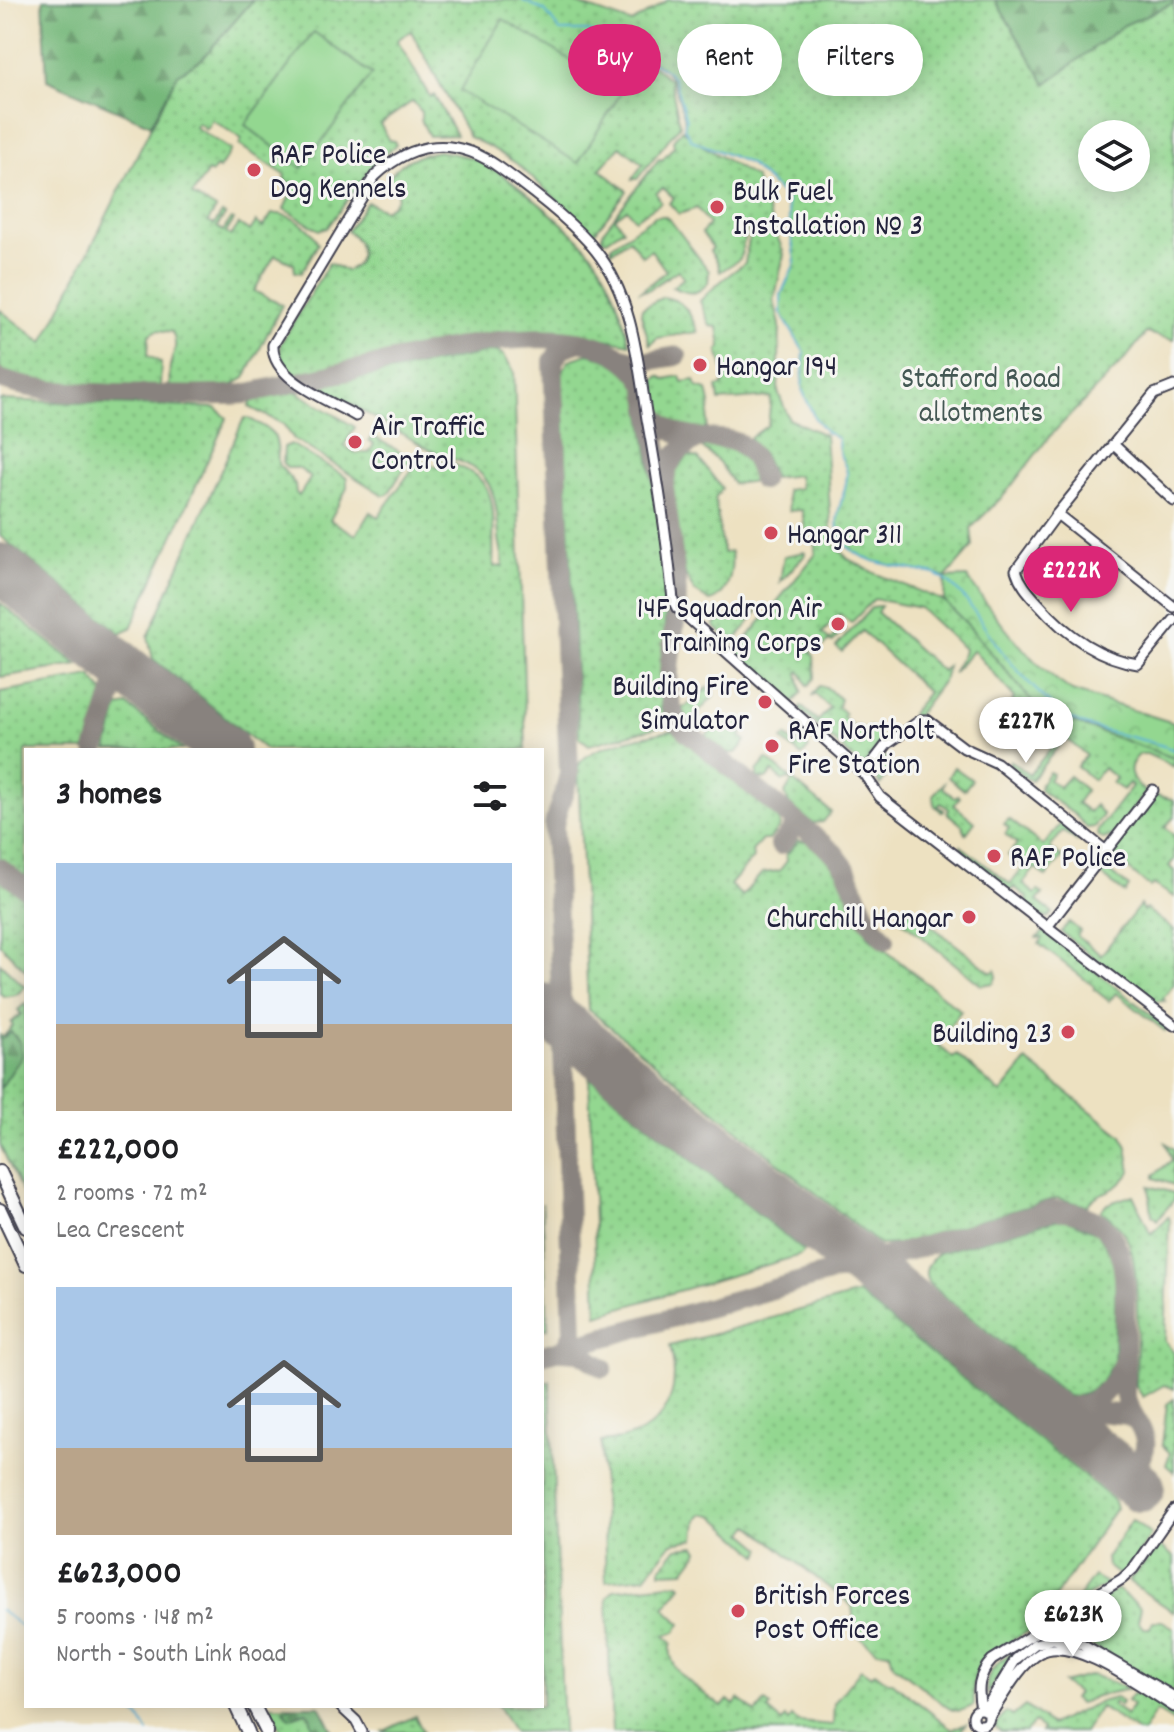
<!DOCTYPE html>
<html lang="en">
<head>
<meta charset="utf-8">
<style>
  body { margin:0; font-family:Dekko,sans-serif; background:#f6f6f6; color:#202124; height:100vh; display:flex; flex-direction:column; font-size:30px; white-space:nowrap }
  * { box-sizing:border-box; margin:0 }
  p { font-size:26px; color:#757577 }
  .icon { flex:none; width:44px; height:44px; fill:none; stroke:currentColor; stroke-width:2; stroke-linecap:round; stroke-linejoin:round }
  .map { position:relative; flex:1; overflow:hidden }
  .drawer { position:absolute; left:24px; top:748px; width:520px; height:960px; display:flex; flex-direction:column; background:#fff; border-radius:0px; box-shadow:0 4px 20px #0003 }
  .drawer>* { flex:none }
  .banner { position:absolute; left:568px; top:24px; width:486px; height:72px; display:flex; gap:16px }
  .controls { position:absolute; left:1078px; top:120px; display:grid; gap:16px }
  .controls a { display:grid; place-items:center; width:72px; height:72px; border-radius:50%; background:#fff; box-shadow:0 4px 20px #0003; font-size:40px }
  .price { position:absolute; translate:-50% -68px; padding:0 18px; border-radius:28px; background:#fff; color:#222; font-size:26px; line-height:52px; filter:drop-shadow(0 2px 4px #0008) }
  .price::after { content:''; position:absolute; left:50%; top:48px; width:24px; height:18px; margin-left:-12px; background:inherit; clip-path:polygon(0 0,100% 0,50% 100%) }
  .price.current { background:#db2777; color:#fff }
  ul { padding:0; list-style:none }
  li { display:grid; align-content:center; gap:16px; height:424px; padding:0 32px }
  li span { display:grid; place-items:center; height:248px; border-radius:0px; color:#555 }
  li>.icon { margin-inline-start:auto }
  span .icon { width:144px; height:144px; fill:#fffc; stroke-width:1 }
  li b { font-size:34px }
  h2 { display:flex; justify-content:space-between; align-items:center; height:96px; padding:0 32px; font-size:34px }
  .tag { padding:0 28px; border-radius:36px; background:#fff; box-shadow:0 4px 20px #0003; font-size:28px; line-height:72px }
  .tag.current { background:#db2777; color:#fff }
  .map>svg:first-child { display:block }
  .grass { fill:url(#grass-dots); stroke:#5a7c66; stroke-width:2; fill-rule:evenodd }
  .forest { fill:url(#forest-firs); stroke:#4c6d5a; stroke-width:2 }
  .park { fill:url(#park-crowns); stroke:#5a7c66; stroke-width:2 }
  .pitch { fill:#93d790; stroke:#5a7c66; stroke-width:2 }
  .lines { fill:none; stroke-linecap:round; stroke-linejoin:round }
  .stream { stroke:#5bb2d7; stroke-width:2 }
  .taxiway { stroke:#88827e; stroke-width:20 }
  .runway { stroke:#88827e; stroke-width:50 }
  .minor-casing { stroke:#403f4f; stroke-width:13 }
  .highway-casing { stroke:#403f4f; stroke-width:16 }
  .minor { stroke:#fff; stroke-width:9 }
  .highway { stroke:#fff; stroke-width:12 }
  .poi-dot { fill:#d1495b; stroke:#f6f6f2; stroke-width:3 }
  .labels { text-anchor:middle; stroke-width:6; stroke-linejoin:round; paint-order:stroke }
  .poi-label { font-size:30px; fill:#22223b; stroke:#f6f6f2; text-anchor:start }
  .park-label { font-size:30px; fill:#445854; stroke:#f6f6f2 }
</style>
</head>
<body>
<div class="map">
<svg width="1174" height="1732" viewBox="0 0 1174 1732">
  <defs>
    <pattern id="grass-dots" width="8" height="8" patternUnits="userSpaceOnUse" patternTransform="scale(2)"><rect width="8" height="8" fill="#93d790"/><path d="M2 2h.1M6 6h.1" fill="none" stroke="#7eb87d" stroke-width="1.8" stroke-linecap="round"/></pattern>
    <pattern id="forest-firs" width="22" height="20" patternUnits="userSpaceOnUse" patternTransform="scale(2)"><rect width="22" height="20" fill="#76b87a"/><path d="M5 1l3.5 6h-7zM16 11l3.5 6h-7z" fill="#609565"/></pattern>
    <pattern id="park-crowns" width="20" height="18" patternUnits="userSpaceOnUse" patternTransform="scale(2)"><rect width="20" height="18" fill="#93d790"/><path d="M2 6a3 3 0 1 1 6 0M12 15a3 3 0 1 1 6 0" fill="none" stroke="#7eb87d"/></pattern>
  </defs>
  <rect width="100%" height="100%" fill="#f6f6f2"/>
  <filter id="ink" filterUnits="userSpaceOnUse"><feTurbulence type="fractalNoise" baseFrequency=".0125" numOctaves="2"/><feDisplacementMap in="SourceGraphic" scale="16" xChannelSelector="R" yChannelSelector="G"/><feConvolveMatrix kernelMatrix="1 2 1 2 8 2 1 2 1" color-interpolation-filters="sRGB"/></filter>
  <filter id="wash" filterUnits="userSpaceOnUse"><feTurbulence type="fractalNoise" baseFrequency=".006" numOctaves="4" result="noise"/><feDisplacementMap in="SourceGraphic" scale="32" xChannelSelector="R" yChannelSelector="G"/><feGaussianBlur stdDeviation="1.8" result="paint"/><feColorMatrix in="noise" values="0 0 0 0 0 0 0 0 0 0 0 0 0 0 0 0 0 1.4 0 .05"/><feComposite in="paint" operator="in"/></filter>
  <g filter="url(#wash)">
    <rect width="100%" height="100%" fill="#ede1c1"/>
    <!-- grass -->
    <path class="grass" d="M 253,0 L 566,0 L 632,23 L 668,0 L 995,0 L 1046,83 L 1124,25 L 1174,3 L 1174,340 L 1146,333 L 1126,358 L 1049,437 L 1005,494 L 971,528 L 973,546 L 945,578 L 935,574 C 906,567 846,565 838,530 C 834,512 847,492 847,474 C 847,463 837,458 838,439 L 826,432 L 814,417 L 802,389 L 804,352 L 781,313 L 781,295 L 795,263 L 786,198 L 748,163 L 697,142 L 755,178 L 784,254 L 774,301 L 780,325 L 778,392 L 789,419 L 825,435 L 832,542 L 848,559 L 874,573 L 944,601 L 968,625 L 1039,710 L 1174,758 L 1174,767 L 1147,754 L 1140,754 C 1123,768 1131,782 1146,792 L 1111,837 L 1102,839 L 1097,835 L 1098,830 L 1132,786 L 1129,783 L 1123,790 L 1112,783 L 1116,778 L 1103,768 L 1094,780 L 1077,767 L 1086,755 L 1065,738 L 1031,780 L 1025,778 L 1009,765 L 1010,760 L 1029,775 L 1059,738 L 1012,701 L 1015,698 L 973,650 L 953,673 C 955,664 964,657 964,649 L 920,608 L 874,599 L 851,623 L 840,614 L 822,633 L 830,640 L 843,627 L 845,629 L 832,643 L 829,641 L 824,646 L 819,642 L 810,651 L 814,656 L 815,678 L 808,686 L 800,671 L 798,673 L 802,692 L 792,705 L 737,656 L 741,646 L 816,554 L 815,532 L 806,535 L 802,510 L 789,511 L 786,490 L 800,488 L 798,475 L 774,478 L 763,454 L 749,439 L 768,425 L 771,397 L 719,401 L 717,387 L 722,386 L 726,379 L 718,350 L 721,347 L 718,327 L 710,326 L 700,301 C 713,287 728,275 745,263 L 751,228 L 747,228 L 740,259 L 720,272 L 718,263 L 710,251 L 713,248 L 702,233 L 709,224 L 697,208 L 679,214 L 669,203 L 674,198 L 663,188 L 656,193 L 661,202 L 659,204 L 635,219 L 627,209 L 615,218 L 623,229 L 607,240 L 601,239 L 604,230 L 659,159 L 662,160 L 674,146 L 673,140 L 682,129 L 689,135 L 684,128 C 686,118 683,112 680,103 C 670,67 666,70 636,51 L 670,80 L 680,125 L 637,179 L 632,179 L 643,164 L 620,146 L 600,169 L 627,191 L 594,233 L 517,164 L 490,147 L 469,137 L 411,31 L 397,40 L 430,97 L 434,95 L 456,135 L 429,136 L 421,120 L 421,112 L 413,101 L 380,124 L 389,140 L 394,141 L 396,145 L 375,162 L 327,228 L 319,230 L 284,209 L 294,186 L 284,179 L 285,175 L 239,145 L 242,139 L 212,120 L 206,129 L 198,123 L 195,127 L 231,150 L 219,169 L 216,167 L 212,173 L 208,171 L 192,195 L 216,209 L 208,222 L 214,225 L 222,213 L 225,215 L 217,227 L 223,231 L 231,219 L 234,220 L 226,233 L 231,236 L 239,224 L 250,231 L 256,222 L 263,227 L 272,214 C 288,212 314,229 318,244 L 301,273 L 295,272 L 294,264 L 275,255 L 254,291 L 282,305 L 245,378 L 231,386 L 213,390 L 169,388 C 170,381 169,373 170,366 C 173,353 179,346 172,332 L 158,330 L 149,335 L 148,355 L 161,363 L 160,387 L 38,382 L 0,370 L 0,310 L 43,343 L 178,73 L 202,59 ZM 1092,134 L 1136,134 L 1136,178 L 1092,178 Z
      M 438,151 C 452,153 466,155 480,161 C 506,173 580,236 596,259 C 614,285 622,315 630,344 L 564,331 L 482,335 L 295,374 C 285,366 280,359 280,345 L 329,263 L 346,271 C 366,263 364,242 347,231 L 367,202 L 384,210 L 392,205 L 398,197 L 395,188 L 388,180 C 397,161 419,155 438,151 Z
      M 655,216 L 664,216 L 670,220 L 709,271 L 708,283 C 695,297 689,294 672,287 L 684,278 L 678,270 L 648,290 L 641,291 L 666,271 L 651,250 L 642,256 L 629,239 L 611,252 L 612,245 Z
      M 663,297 C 685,300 690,313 698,332 L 657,338 L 650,345 L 641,314 L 642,308 Z
      M 494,351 L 503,354 L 514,371 L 526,750 L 266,750 L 153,659 L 148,637 L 244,418 L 248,418 C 277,434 277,431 278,464 L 295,484 L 296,493 L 299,496 L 311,477 L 298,468 L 287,468 L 283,464 L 284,447 L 291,444 L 347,478 L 347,488 L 330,520 L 356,535 L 370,512 L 378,517 L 418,461 L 439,467 L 441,461 C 508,476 490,516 494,567 L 503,566 C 503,555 500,547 499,538 C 496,490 492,467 441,456 L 319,386 Z
      M 588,354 C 609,358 627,370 638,388 L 667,577 L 661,707 L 666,725 L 589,745 L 579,737 L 562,372 L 569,360 Z
      M 659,376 L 665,379 L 680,376 L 682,382 L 695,380 L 697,387 L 707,390 L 710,403 L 707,428 C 689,436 666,424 660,406 C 657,398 657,388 655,380 Z
      M 295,391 L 355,427 L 344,446 L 356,453 L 369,453 L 374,444 L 369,441 L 372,436 L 411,458 L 388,494 L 383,495 L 294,439 L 283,424 L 249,407 L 252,401 Z
      M 0,400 L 216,408 L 227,418 L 131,628 L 120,633 L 0,536 Z
      M 713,445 C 735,447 750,460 757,481 L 733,484 L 719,462 L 701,447 Z
      M 688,456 L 698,458 L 722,488 L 715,499 L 723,553 L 731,552 C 733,570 729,596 710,601 L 694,591 L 685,574 L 672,487 L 676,470 Z
      M 805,552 L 805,555 L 780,582 L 784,556 Z
      M 0,603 L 78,665 L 0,677 Z
      M 878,606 L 881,606 L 877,612 L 942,671 L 947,666 L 945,678 L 915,718 L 911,714 L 928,692 L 862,631 L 842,652 L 836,647 L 872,607 Z
      M 757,612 L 733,644 L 714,626 L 719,621 Z
      M 91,676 L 104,693 L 88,750 L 26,750 L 26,879 L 0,858 L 0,692 Z
      M 819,686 L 826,687 L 840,699 L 838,707 L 845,714 L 843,717 L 854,727 L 857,725 L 863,730 L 870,727 L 881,736 L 882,743 L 864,765 L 860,765 L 800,710 L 801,706 L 818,721 L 830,708 L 815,694 L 811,697 Z
      M 708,687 L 715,695 L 689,722 L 680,710 L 695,700 Z
      M 127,705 L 183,750 L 107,750 L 118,707 Z
      M 723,717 L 737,721 L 746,729 L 740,736 L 746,741 L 736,753 L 726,753 L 706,736 Z
      M 673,730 L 778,817 L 780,826 L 769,840 L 762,840 L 752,851 L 753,858 L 730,885 L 742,896 L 762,873 L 779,871 L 787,861 L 786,855 L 798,841 L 807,842 L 825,856 L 839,875 L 869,937 L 961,1011 L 936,1043 L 953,1058 L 957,1055 L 1001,1093 L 1027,1061 L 1122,1136 L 1127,1147 L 1131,1171 C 1127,1177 1122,1183 1116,1187 C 1105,1194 1094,1194 1087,1206 L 1057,1198 L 899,1244 L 880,1245 L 588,1009 L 578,767 C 586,744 650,736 673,730 Z
      M 807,732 L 812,736 L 806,744 L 809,748 L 802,756 L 782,740 L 786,736 L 796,745 Z
      M 884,756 L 887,757 L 885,761 L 891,766 L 891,770 L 880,785 L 875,776 L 874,767 Z
      M 767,759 L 831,812 L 823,822 L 812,823 L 789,804 L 785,793 L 792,781 L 790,779 L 783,781 L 773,772 L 766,779 L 757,778 L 757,771 Z
      M 954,767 L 972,780 L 964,790 L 948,777 Z
      M 1049,772 L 1053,774 L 1049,780 L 1059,787 L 1069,776 L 1086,790 L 1077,803 L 1089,812 L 1095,805 L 1103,815 L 1094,827 L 1087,828 L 1075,815 L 1040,790 L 1041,783 Z
      M 944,783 L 943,788 L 955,798 L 958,795 L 960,797 L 954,805 L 975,822 L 966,834 L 962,825 L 947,813 L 949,809 L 941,803 L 938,806 L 944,810 L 942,812 L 935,806 L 933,795 Z
      M 1155,795 L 1174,800 L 1174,817 L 1165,827 L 1174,835 L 1174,860 L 1169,866 L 1174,871 L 1174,897 L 1153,884 L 1150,887 L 1109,853 Z
      M 1009,819 L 1043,846 L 1063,821 L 1079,834 L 1077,841 L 1063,831 L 1050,848 L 1062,857 L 1046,877 L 1035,868 L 1023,884 L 1035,894 L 1038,891 L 1043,894 L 1037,901 L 1053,913 L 1048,918 L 1041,917 L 1024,904 L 1028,898 L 1014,887 L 1009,893 L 959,854 L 961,846 L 1010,884 L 1023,867 L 1008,855 L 1017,844 L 1005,834 L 1009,828 L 1004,824 Z
      M 1101,865 L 1129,887 L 1125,893 L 1100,874 Z
      M 0,879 L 26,900 L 26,971 L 0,944 Z
      M 1140,905 L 1143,911 L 1146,909 L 1174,930 L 1174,984 L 1163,999 L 1165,1001 L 1152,1002 L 1061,932 L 1069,922 L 1080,931 L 1077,936 L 1101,955 Z
      M 899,908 L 906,914 L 910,909 L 992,973 L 995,970 L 997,976 L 993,983 L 981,985 L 901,920 Z
      M 1044,931 L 1168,1028 L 1165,1031 L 1116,993 L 1109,1001 L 1094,989 L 1095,987 L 1039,944 L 1043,938 L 1037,938 Z
      M 0,963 L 25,987 L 16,995 L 4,997 L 0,993 Z
      M 26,1003 L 26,1104 L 23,1105 L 26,1112 L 23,1114 L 26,1120 L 26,1200 L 0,1145 L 0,1035 L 3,1037 L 13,1026 L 11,1023 L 21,1014 L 18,1010 Z
      M 589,1077 L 804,1251 L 801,1255 L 597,1315 Z
      M 1166,1143 L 1174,1149 L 1174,1185 L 1154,1178 L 1154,1175 L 1172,1160 Z
      M 1149,1186 L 1174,1193 L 1174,1200 L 1157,1220 L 1152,1215 Z
      M 1133,1195 L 1151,1234 L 1168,1217 L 1170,1220 L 1165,1341 L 1174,1353 L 1174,1389 L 1164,1385 L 1143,1397 L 1136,1387 C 1136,1350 1141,1275 1129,1244 C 1124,1230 1114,1220 1101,1211 L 1107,1204 Z
      M 542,1203 L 548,1328 L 542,1330 Z
      M 1063,1218 L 1098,1233 L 1116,1262 L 1114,1361 L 1101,1382 L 1091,1390 L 1075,1397 L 1068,1396 L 930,1285 C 921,1273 928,1263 938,1253 Z
      M 858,1294 L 1113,1499 L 1116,1508 L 1034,1628 L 987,1655 L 979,1663 L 973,1685 L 974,1705 C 964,1710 957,1714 947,1707 L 893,1664 L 890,1652 L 877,1651 L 855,1633 L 852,1606 L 750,1525 L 744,1533 L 762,1548 L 759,1556 L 713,1515 L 703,1514 L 697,1520 L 695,1539 L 672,1543 L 645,1577 L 606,1581 L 601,1442 C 660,1437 684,1402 670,1346 Z
      M 550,1381 L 563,1732 L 514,1732 L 498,1706 L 542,1706 L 542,1384 Z
      M 1174,1399 L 1174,1472 L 1166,1465 L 1170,1453 L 1162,1445 L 1167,1404 Z
      M 1132,1520 L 1151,1535 L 1131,1566 L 1120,1576 L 1107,1566 L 1106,1558 Z
      M 1157,1544 L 1174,1557 L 1174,1612 L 1128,1581 L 1144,1564 Z
      M 696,1546 L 699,1551 L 684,1571 L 661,1572 L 661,1568 L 677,1548 Z
      M 1094,1576 L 1108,1584 L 1074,1603 Z
      M 679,1583 L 682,1586 L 664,1608 L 681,1624 L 675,1632 L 664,1635 L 672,1642 C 662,1671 703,1691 722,1707 L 728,1700 L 734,1705 L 739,1699 L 756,1713 L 765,1702 L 771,1706 L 768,1710 L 782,1722 L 786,1718 L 789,1721 L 792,1717 L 799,1722 L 833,1725 L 834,1703 L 861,1669 L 871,1676 L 875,1672 L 888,1682 L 892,1682 L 952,1729 L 966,1724 L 960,1732 L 612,1732 L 607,1598 L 614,1590 Z
      M 1117,1589 L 1141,1608 L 1138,1621 L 1143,1628 L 1150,1628 L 1153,1621 L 1162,1621 L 1174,1628 L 1174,1692 L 1082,1640 L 1065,1637 L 1059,1626 Z
      M 1028,1642 L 1032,1643 C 1010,1655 1000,1674 987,1694 C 983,1666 1008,1655 1028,1642 Z
      M 1092,1675 L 1130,1689 L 1096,1696 L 1079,1704 L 1073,1699 L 1077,1693 L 1063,1683 Z
      M 1132,1694 L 1145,1694 L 1174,1712 L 1174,1722 L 1156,1711 L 1143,1732 L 1138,1732 L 1100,1707 L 1084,1732 L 1041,1732 L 1043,1729 L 1034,1723 L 1026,1732 L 1001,1732 L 995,1727 L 1006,1712 L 1013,1716 L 1025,1706 L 1051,1725 L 1099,1702 L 1116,1698 L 1122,1702 L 1120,1706 L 1114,1702 L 1112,1705 L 1126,1715 L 1133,1705 L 1127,1701 Z
      M 270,1706 L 320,1706 L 333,1732 L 282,1732 Z
      M 415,1716 L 423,1732 L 382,1732 Z"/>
    <!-- forest -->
    <path class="forest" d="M 43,0 L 253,0 L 202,59 L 178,74 L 151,125 L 47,80 Z
      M 995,0 L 1174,0 L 1174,3 L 1124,25 L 1046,84 Z
      M 11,1032 L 20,1042 L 22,1056 L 0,1089 L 0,1040 Z
      M 295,1706 L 320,1706 L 332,1729 L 325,1732 L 312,1725 L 310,1716 L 306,1712 L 289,1718 L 284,1710 Z"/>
    <!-- park -->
    <path class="park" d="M 967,577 C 997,619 1028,662 1072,691 L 1174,723 L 1174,758 L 1039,710 L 968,625 L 944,601 L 945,578 Z"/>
    <!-- pitch -->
    <path class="pitch" d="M 503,19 L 622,91 L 578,163 L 460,91 Z
      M 314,32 L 372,74 L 302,168 L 245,125 Z"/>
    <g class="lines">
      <!-- stream -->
      <path class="stream" d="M 522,0 L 545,11 L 560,31 L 587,31 L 627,45 L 668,72 L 674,79 L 686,119 L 684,128 L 692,140 L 748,163 L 786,198 L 795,263 L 781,295 L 781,313 L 804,352 L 802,389 L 814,417 L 826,432 L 838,439 C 837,458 847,463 847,474 C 847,492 834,512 838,530 C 846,565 906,567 935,574 C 960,586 973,610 988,632 C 1003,656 1040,697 1063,714 C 1086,732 1143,736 1174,750
        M 0,1610 L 26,1630
        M 124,1706 L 138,1716 L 148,1732"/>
      <!-- taxiway -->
      <path class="taxiway" d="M 580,342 L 562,348 L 553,361 L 569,773 C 566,791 557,807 554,826 L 561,998 L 574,1029 L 597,1051
        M 622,357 L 641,362 L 677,356
        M 0,379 C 37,393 79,392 118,394 C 160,395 202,397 244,394 C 288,384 332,375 376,365 C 444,350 606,303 646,386 C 656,434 664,483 670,532 C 673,559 679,586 676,613 C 673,650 656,702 686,731 L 834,853 L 846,869 L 866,916 L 885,940
        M 652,411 C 687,466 745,406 762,480
        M 665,482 C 667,459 680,448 700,438
        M 95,750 L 114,689 C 125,680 132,680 145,685
        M 780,845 L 798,824
        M 0,868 L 26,889
        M 542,1008 L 555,1020 L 562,1038
        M 820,1232 C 834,1243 841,1256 828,1272
        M 848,1254 L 871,1261 L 1053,1210 C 1122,1213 1126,1258 1125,1316 C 1125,1343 1125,1370 1125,1397 C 1131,1417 1159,1442 1137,1461 C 1129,1468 1122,1466 1112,1465
        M 558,1351 L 566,1347 L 573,1334 L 563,1049 L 565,1044 L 574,1039 L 587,1043
        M 562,1351 L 579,1352 L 603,1368
        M 542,1355 L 836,1271 C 863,1269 878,1279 899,1295
        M 1033,1403 C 1075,1413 1106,1407 1123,1362
        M 1076,1410 L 1128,1415 L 1138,1422"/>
      <!-- runway -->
      <path class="runway" d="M 0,568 L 225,750
        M 542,1008 L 1140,1487"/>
    </g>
  </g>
  <g filter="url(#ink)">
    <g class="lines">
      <defs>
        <path id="minor" d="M 1174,386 L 1154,394 L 1057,514 L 1016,570 C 1020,583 1028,592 1037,602 C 1064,633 1096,658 1138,664 L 1174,620
          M 356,416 C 330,401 271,379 273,345 L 374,177 C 413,140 456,136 500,168 C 529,189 574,223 596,251 C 633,297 638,363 647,419 C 658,479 667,539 673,600 L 677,608 L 864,774 L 880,797 L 1174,1025
          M 1114,445 L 1174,501
          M 1057,514 L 1174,607
          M 864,774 L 887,744 L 921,720 L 927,720 L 964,748 L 997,763 L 1106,851
          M 1047,927 L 1153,790
          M 340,1706 L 356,1721 L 362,1732
          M 981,1709 C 977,1689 978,1675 992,1660 L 1122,1579 L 1133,1569 L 1174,1510
          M973 1717a8 8 0 1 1 16 0a8 8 0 1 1-16 0Z
          M 985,1710 L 1016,1659 L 1035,1644 L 1053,1639 L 1082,1644 L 1174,1697
          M 989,1717 C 1003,1697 1018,1666 1040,1653 C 1071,1633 1146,1690 1174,1707"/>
        <path id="highway" d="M 0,1172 L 26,1227
          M 0,1210 L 26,1265
          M 236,1706 L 248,1732
          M 254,1706 L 267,1732"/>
      </defs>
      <!-- minor casing -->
      <use href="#minor" class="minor-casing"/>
      <!-- highway casing -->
      <use href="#highway" class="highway-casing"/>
      <!-- minor -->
      <use href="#minor" class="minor"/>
      <!-- highway -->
      <use href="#highway" class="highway"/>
    </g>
  </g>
  <!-- markers -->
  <g class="poi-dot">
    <circle cx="254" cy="170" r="8"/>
    <circle cx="717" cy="207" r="8"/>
    <circle cx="700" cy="365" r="8"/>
    <circle cx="355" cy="442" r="8"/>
    <circle cx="771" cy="533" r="8"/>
    <circle cx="838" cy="624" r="8"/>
    <circle cx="765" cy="702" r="8"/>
    <circle cx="772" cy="746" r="8"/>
    <circle cx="994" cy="856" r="8"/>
    <circle cx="969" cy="917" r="8"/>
    <circle cx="1068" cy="1032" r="8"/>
    <circle cx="738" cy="1611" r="8"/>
  </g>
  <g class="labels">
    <!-- poi labels -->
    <g class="poi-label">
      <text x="270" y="163">RAF Police<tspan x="270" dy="34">Dog Kennels</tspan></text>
      <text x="733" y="200">Bulk Fuel<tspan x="733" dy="34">Installation № 3</tspan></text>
      <text x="716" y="375">Hangar 194</text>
      <text x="371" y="435">Air Traffic<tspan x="371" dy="34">Control</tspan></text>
      <text x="787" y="543">Hangar 311</text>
      <text x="822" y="617" text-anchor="end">14F Squadron Air<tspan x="822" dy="34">Training Corps</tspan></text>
      <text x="749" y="695" text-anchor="end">Building Fire<tspan x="749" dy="34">Simulator</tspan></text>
      <text x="788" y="739">RAF Northolt<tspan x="788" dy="34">Fire Station</tspan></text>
      <text x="1010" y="866">RAF Police</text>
      <text x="953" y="927" text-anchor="end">Churchill Hangar</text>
      <text x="1052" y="1042" text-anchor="end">Building 23</text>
      <text x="754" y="1604">British Forces<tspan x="754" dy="34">Post Office</tspan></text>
    </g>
    <!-- park labels -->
    <g class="park-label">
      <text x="981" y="387">Stafford Road<tspan x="981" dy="34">allotments</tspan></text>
    </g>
  </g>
</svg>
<div class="controls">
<a><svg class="icon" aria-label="layers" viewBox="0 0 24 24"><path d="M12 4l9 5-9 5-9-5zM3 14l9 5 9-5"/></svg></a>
</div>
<b class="price current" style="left:1071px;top:614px">£222K</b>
<b class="price" style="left:1026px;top:765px">£227K</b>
<b class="price" style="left:1073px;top:1658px">£623K</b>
<div class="banner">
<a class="tag current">Buy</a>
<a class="tag">Rent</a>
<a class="tag">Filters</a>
</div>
<section class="drawer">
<h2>3 homes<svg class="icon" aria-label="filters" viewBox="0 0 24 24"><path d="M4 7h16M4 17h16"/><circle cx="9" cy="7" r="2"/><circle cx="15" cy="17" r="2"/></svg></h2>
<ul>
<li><span style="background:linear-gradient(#a9c7e8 65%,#b9a48a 0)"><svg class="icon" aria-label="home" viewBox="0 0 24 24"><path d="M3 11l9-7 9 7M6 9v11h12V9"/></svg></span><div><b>£222,000</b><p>2 rooms · 72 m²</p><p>Lea Crescent</p></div></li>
<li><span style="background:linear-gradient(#a9c7e8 65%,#b9a48a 0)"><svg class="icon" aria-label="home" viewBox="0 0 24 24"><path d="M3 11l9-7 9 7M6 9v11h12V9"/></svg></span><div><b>£623,000</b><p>5 rooms · 148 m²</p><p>North - South Link Road</p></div></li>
</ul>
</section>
</div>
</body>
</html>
